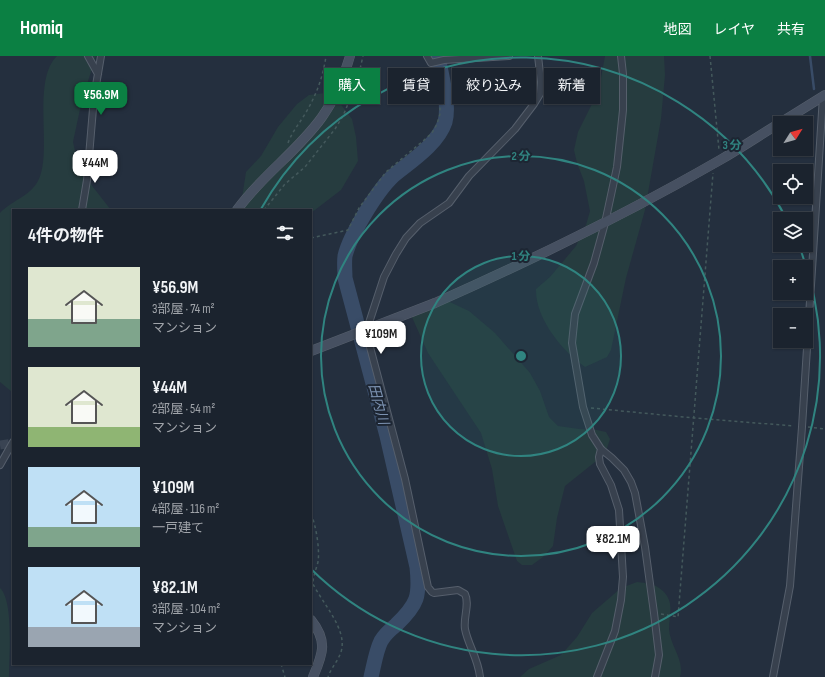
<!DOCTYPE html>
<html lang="ja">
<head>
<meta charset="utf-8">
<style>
  body { margin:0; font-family:"Sofia Sans Condensed","Noto Sans JP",sans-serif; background:#282f3a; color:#f1f3f6; height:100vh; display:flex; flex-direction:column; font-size:15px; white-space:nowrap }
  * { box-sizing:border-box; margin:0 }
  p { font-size:13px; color:#a0a4aa }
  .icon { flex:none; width:22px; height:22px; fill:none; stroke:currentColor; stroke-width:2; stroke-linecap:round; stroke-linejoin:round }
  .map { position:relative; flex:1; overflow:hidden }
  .details { position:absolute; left:12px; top:153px; width:300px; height:456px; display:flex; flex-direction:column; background:#1b232e; border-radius:0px; box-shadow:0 1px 3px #0004,0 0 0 1px #39404a }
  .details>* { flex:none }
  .top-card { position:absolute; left:324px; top:12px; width:380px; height:36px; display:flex; gap:8px }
  .needle { width:26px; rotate:53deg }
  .fabs { position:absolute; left:773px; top:60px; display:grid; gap:8px }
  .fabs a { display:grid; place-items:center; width:40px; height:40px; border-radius:0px; background:#1b232e; box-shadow:0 1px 3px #0004,0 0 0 1px #39404a; font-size:20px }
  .price { position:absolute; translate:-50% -34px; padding:0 9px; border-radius:8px; background:#fff; color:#222; font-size:13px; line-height:26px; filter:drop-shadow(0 1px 2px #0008) }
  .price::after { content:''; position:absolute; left:50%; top:24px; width:12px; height:9px; margin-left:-6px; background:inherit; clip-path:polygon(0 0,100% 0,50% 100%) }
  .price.on { background:#0b8043; color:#fff }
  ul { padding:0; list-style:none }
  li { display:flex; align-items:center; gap:12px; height:100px; padding:0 16px }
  li span { display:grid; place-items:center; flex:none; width:112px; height:80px; border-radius:0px; color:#555 }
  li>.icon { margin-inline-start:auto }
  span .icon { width:48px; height:48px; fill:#fffc; stroke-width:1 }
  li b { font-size:17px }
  h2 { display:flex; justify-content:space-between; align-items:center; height:48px; padding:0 16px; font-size:17px }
  .tag { padding:0 14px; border-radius:0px; background:#1b232e; box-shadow:0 1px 3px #0004,0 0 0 1px #39404a; font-size:14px; line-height:36px }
  .tag.on { background:#0b8043; color:#fff }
  header { display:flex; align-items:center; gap:24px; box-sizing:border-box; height:56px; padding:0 20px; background:#0b8043; color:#fff }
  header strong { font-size:19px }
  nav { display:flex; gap:22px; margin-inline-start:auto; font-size:14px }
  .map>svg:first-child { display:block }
  .green { fill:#263c3f }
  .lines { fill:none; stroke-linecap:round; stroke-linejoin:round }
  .stream { stroke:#394c67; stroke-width:2.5 }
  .river { stroke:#394c67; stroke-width:15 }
  .secondary-tunnel { stroke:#3a4453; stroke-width:9; stroke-dasharray:9 4.5; stroke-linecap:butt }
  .street-casing { stroke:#565f6c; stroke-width:8 }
  .secondary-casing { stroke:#565f6c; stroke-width:10 }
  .path { stroke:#44595c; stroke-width:1.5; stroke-dasharray:3 3; stroke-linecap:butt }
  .street { stroke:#38414e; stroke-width:6 }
  .secondary { stroke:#465061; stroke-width:9 }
  .secondary-bridge-casing { stroke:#565f6c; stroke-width:10; stroke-linecap:butt }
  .secondary-bridge { stroke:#465061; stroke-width:9 }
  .ring { fill:none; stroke:#308480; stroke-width:2 }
  .labels { text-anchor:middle; stroke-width:4; stroke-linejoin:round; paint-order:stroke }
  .water-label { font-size:14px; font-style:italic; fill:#7c92b1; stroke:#1d2633 }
  .centre { fill:#308480; stroke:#1d2633; stroke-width:2 }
  .ring-label { font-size:12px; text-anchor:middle; font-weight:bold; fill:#308480; stroke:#1d2633; stroke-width:4; stroke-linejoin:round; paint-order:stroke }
</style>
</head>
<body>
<header>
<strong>Homiq</strong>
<nav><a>地図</a><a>レイヤ</a><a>共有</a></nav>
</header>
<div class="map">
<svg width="825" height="621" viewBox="0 0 825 621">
  <rect width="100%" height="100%" fill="#242f3e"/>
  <!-- green -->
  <path class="green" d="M 57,0 L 96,0 L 82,44 L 73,86 L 78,108 L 93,131 L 111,154 L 13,154 L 12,336 L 0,326 L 0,157 C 14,142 35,140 41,117 C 50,86 33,23 57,0 Z
    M 605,0 L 664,0 L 665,19 L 661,63 L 645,154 L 626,222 L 611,294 L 607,301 L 585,311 C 562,295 535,262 536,233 L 550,221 L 576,190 L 586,169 L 590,155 L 584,125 L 577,107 L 574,94 L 578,76 L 592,48 L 600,27 Z
    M 325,37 L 339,46 L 352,63 L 356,81 L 358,105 L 341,134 L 311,157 L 311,154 L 245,154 L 242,142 L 246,116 L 261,100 L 278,71 L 297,48 L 309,39 Z
    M 441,242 L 469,255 L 495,277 L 530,317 L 540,335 L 549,361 L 558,370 L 579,373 L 597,374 L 606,376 L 610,383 L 605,398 L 565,430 L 557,462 L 553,490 L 543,501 L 532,509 L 522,509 L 517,505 L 498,450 L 492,413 L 481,377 L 428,297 L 411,259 C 419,245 426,245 441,242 Z
    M 637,526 C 646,527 656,528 663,535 C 675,547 669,559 669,573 C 670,590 685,604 680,621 L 520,621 L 529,613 L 561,599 L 577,581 L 592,557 L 621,532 Z
    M 0,532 C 14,545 9,601 9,621 L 0,621 Z"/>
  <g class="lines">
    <!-- stream -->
    <path class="stream" d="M 810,0 L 814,33"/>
    <!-- river -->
    <path class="river" d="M 371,621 C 374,609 376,595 381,585 C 385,578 391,573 396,569 C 418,548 420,540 417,511 L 387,380 L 345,222 C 345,215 344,207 345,200 C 350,179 377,135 393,120 C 410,106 438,88 445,66 C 450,48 441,19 438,0"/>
    <!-- secondary-tunnel -->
    <path class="secondary-tunnel" d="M 0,389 L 13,387"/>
    <defs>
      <path id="street" d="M 88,0 L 98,18
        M 427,0 L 431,7 L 444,4 L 509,0
        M 621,0 L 623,18 L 623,54 L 617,111 L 605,167 L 594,207 L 575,258 L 572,287 L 583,351 L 592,379 L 601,393 L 612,402 L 624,414 L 631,426 L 635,437 L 645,491 L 654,557 L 659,599 L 655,621
        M 82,154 L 87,124 L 94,41 L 101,0
        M 0,409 L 13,386
        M 480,621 C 478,602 468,589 465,573 C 463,562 470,548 465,538 L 458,534 L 434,537 L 432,536 L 428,531 L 405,423 L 366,276 L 384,221 L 396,198 L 406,182 L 420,167 L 449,147 L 469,120 L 515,73 L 534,48 L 540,38 L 541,26 L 538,0
        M 597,621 L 615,575 L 621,544 L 623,521 L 619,454 L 611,429 L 600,408 L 599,401 L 601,393
        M 773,621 L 790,530 L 802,371 L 823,40"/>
      <path id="secondary" d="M 780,67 L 825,39
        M 237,154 C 261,120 298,95 322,61 C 335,43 344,21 350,0
        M 435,247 C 532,204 628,157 720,104 C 741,92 760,79 780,67
        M 311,564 C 328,585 323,598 313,621"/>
    </defs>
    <!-- street casing -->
    <use href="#street" class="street-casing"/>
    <!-- secondary casing -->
    <use href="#secondary" class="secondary-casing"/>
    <!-- path -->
    <path class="path" d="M 710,0 L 719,94
      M 288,87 C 292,76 299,68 305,58 C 316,40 323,21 326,0
      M 264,154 L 285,128 L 305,111 L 335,73 L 343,60 L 350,43 L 358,22 L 363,0
      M 311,182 L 348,174 L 359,152 L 386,116 L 423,85 L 432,77 L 437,68 L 440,58 L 440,46 L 432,13
      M 591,352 L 694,362 L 794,370
      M 808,371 L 825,373
      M 311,458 C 316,469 320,494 318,506 C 316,514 313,520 313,528 C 323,548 348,574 341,596 C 338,605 331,612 328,621
      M 661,558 L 678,561 L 713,117
      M 281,608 L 285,621"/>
    <!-- street -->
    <use href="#street" class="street"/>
    <!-- secondary -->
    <use href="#secondary" class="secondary"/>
    <defs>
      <path id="secondary-bridge" d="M 311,295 L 435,247"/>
    </defs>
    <!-- secondary-bridge casing -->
    <use href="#secondary-bridge" class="secondary-bridge-casing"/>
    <!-- secondary-bridge -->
    <use href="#secondary-bridge" class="secondary-bridge"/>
  </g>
  <!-- distance rings -->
  <circle cx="521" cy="300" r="100" fill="#308480" fill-opacity=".12"/>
  <g class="ring">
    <circle cx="521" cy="300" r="100"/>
    <circle cx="521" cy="300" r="200"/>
    <path d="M261 153A299 299 0 0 1 786 162M799 190A299 299 0 0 1 311 513"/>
  </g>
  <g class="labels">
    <!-- water labels -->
    <g class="water-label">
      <text transform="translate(379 348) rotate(75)" y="5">田内川</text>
    </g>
  </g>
  <circle cx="521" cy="300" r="6" class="centre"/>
  <g class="ring-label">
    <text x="732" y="93">3 分</text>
    <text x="521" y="104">2 分</text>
    <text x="521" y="204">1 分</text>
  </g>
</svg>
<div class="fabs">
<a><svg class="needle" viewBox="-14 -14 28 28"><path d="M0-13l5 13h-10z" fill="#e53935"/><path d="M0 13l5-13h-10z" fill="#a0a4aa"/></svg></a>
<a><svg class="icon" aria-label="locate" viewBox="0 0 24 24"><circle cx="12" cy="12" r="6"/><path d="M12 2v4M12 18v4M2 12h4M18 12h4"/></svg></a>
<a><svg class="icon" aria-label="layers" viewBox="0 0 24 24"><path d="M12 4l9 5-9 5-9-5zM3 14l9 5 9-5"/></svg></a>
<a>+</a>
<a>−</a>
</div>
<b class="price on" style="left:101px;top:60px">¥56.9M</b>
<b class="price" style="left:95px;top:128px">¥44M</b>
<b class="price" style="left:381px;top:299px">¥109M</b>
<b class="price" style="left:613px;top:504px">¥82.1M</b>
<div class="top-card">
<a class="tag on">購入</a>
<a class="tag">賃貸</a>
<a class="tag">絞り込み</a>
<a class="tag">新着</a>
</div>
<section class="details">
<h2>4件の物件<svg class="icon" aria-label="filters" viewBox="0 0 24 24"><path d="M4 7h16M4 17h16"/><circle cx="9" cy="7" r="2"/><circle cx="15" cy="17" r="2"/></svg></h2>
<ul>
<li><span style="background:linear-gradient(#dfe7d0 65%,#7fa58c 0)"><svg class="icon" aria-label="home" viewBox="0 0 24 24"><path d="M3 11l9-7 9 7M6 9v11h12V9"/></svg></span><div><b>¥56.9M</b><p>3部屋 · 74 m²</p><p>マンション</p></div></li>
<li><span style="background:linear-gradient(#dfe7d0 75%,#8fb573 0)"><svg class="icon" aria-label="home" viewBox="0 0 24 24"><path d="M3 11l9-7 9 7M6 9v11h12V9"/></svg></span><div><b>¥44M</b><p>2部屋 · 54 m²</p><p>マンション</p></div></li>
<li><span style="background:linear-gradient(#bfe0f5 75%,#7fa58c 0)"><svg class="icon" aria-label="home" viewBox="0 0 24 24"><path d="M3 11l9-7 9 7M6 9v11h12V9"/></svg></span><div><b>¥109M</b><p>4部屋 · 116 m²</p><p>一戸建て</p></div></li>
<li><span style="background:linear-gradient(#bfe0f5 75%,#9aa5b1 0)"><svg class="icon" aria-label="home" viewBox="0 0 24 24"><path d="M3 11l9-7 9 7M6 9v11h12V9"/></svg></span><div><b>¥82.1M</b><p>3部屋 · 104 m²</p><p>マンション</p></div></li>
</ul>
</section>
</div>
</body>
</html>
